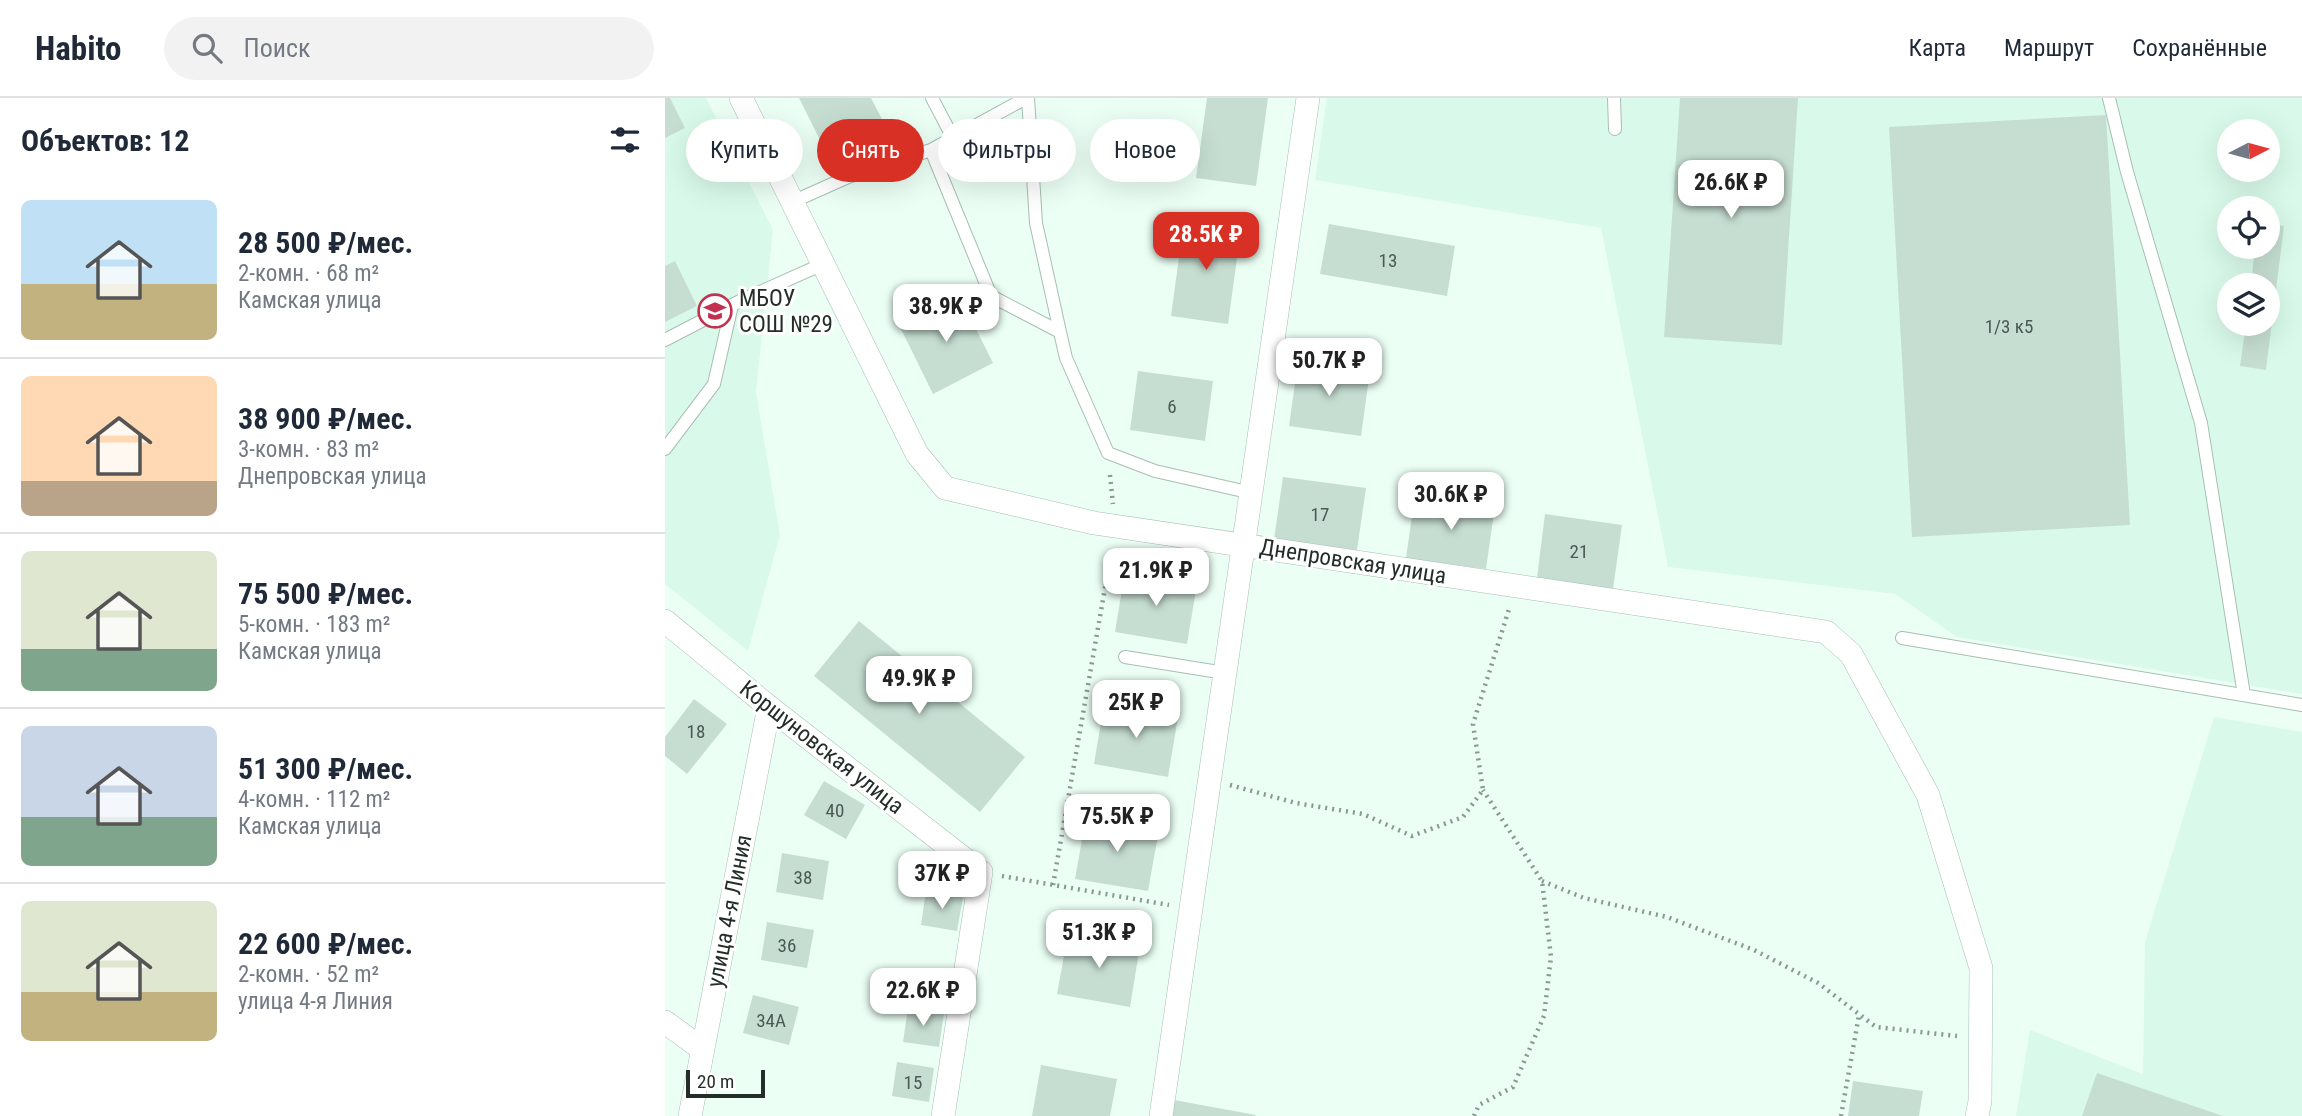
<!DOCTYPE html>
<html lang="ru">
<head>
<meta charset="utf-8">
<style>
  body { margin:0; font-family:"Roboto Condensed",sans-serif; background:#f2f2f3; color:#1f2937; height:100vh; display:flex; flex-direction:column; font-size:26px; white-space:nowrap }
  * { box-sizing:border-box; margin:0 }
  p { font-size:23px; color:#747a83 }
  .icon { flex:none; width:38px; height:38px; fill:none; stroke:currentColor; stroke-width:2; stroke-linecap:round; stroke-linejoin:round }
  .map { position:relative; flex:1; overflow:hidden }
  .panel { display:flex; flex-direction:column; background:#fff; width:665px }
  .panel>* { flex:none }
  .hud { position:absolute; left:21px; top:21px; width:665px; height:63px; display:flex; gap:14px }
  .needle { width:46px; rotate:84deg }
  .buttons { position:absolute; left:1552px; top:21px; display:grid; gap:14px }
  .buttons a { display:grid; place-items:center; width:63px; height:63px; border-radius:50%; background:#fff; box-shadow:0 7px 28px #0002; font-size:35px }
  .scale { position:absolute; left:21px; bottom:18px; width:79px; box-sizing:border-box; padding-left:7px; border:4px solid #242e29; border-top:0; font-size:19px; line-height:24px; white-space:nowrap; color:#242e29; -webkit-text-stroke:5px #fff; paint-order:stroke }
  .price { position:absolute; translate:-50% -60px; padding:0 16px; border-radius:14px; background:#fff; color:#222; font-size:23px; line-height:46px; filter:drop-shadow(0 2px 4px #0008) }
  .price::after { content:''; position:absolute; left:50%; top:42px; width:21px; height:16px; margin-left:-10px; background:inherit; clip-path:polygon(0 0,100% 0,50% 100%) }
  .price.selected { background:#d93025; color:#fff }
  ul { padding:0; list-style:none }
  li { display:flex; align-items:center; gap:21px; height:175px; padding:0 21px }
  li+li { border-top:2px solid #e0e1e3 }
  li span { display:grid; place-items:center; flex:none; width:196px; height:140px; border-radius:10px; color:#555 }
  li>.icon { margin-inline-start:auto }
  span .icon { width:84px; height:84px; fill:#fffc; stroke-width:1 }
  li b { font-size:30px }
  h2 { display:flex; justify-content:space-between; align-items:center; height:84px; padding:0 21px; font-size:30px }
  .pill { padding:0 24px; border-radius:32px; background:#fff; box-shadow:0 7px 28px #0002; font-size:24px; line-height:63px }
  .pill.selected { background:#d93025; color:#fff }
  header { display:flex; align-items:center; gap:42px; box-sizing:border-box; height:98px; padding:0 35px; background:#fff; border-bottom:2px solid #e0e1e3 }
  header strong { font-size:33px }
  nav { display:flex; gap:38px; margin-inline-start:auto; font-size:24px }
  .search { width:490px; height:63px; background:#f2f2f3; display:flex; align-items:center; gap:18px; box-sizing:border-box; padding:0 24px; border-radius:38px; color:#747a83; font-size:26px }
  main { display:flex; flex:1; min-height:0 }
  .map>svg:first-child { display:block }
  .built { fill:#d9faea; fill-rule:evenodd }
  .building { fill:#c6ded2 }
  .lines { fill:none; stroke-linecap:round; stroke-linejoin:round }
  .service-casing { stroke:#a7bfb2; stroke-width:14 }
  .minor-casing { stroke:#a7bfb2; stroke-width:24 }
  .path { stroke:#899890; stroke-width:4.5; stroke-dasharray:2 5; stroke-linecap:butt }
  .service { stroke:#fff; stroke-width:12 }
  .minor { stroke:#fff; stroke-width:23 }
  .labels { text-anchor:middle; stroke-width:6; stroke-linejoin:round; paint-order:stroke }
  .number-label { font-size:19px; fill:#4c5a53 }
  .poi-label { font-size:23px; fill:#242e29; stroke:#fff; text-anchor:start }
  .street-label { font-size:23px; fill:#242e29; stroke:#fff }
</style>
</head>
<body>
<header>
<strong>Habito</strong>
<div class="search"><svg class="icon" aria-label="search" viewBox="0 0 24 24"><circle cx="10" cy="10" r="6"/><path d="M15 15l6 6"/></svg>Поиск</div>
<nav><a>Карта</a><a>Маршрут</a><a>Сохранённые</a></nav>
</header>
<main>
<section class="panel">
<h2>Объектов: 12<svg class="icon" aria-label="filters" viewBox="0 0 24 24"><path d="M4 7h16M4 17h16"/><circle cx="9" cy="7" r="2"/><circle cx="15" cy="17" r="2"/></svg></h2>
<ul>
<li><span style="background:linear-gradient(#bfe0f5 60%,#c2b280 0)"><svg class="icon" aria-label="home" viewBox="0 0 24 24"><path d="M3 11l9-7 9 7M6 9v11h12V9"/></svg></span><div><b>28 500 ₽/мес.</b><p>2-комн. · 68 m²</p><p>Камская улица</p></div></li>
<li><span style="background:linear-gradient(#ffd9b3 75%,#b9a48a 0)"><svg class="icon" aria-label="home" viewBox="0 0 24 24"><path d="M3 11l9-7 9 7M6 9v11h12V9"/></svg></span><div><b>38 900 ₽/мес.</b><p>3-комн. · 83 m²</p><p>Днепровская улица</p></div></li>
<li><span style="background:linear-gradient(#dfe7d0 70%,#7fa58c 0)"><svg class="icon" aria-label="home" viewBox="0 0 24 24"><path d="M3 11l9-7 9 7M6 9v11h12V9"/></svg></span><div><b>75 500 ₽/мес.</b><p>5-комн. · 183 m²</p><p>Камская улица</p></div></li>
<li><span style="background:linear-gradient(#c9d6e8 65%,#7fa58c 0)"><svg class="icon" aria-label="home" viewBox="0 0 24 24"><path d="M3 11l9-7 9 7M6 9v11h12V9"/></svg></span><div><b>51 300 ₽/мес.</b><p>4-комн. · 112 m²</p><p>Камская улица</p></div></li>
<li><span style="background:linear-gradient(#dfe7d0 65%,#c2b280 0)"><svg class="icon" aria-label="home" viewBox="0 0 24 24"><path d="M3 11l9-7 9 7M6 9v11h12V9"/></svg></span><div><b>22 600 ₽/мес.</b><p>2-комн. · 52 m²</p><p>улица 4-я Линия</p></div></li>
</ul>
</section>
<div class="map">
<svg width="1637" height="1018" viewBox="0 0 1637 1018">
  <rect width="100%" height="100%" fill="#ebfff5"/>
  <!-- built -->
  <path class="built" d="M 0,0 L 41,0 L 108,132 L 91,294 L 115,437 L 83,553 L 0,486 Z
    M 662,0 L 1637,0 L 1637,596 L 1292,539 L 1230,496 L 1003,469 L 936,130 L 650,82 ZM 1564,33 L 1603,33 L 1603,72 L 1564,72 ZM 1564,110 L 1603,110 L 1603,149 L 1564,149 ZM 1564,187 L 1603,187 L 1603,226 L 1564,226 Z
    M 1549,619 L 1637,634 L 1637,1018 L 1351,1018 L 1365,932 L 1478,976 L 1480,844 Z"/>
  <!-- building -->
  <path class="building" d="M 0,0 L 5,0 L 20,30 L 0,40 Z
    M 134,0 L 206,0 L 221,29 L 163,58 Z
    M 542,0 L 603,0 L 591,88 L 531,80 Z
    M 1015,0 L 1133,0 L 1117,247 L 999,239 Z
    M 1441,17 L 1465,427 L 1247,439 L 1224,29 Z
    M 519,123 L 576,131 L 563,226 L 506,218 Z
    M 664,126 L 790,148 L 782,198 L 655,176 Z
    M 1603,126 L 1619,128 L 1601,272 L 1575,268 L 1581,226 L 1603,226 L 1603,187 L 1586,187 L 1590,149 L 1603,149 Z
    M 10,163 L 32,208 L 0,224 L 0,168 Z
    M 294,197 L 328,265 L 268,296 L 234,227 Z
    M 633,263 L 705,273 L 696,338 L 624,328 Z
    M 473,273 L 548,283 L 540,343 L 465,332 Z
    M 618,379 L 701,390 L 692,452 L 609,441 Z
    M 750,397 L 830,408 L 821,471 L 741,460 Z
    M 880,416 L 957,427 L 948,491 L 872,480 Z
    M 460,473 L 532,486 L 522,546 L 450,534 Z
    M 194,523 L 360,659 L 315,714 L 149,578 Z
    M 29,601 L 62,626 L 22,676 L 0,658 L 0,639 Z
    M 439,606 L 513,619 L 503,679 L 429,666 Z
    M 159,683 L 200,707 L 181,741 L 139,717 Z
    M 421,719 L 494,732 L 483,793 L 410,781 Z
    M 117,755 L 164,763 L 158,802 L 111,794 Z
    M 261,793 L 298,799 L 292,833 L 256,827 Z
    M 102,824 L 149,832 L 142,870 L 96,862 Z
    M 403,836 L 475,848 L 465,909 L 392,896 Z
    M 88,897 L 134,909 L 124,947 L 78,935 Z
    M 243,910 L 279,915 L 274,949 L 238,944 Z
    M 232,964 L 269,970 L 264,1004 L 227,998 Z
    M 376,967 L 452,981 L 445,1018 L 367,1018 Z
    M 1432,975 L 1558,1018 L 1417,1018 Z
    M 1188,983 L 1258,993 L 1254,1018 L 1183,1018 Z
    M 509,1002 L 591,1017 L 590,1018 L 506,1018 Z"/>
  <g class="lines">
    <defs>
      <path id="service" d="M 267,0 L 288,40
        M 363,0 L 371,125 L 395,234 L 401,260 L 443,355 L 490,373 L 587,395
        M 949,0 L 950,31
        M 1444,0 L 1462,74 L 1536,325 L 1579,597
        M 266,52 L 326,198 L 395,234
        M 127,104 L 183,79 L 266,52 L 361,0
        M 0,242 L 75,203 L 158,166
        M 0,351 L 49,286 L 67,207
        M 1237,540 L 1637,607
        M 460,559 L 560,575"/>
      <path id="minor" d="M 76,0 L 252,356 L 280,390 L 429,425 L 1161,534 L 1186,556 L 1263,697 L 1316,870 L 1315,1003 L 1312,1018
        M 0,523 L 104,609 L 316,774 L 278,1018
        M 0,924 L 37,951
        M 25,1018 L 104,609
        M 496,1018 L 643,0"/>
    </defs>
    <!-- service casing -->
    <use href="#service" class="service-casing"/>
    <!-- minor casing -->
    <use href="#minor" class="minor-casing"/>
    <!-- path -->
    <path class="path" d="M 445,377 L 448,406
      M 565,687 L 631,705 L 698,716 L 747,738 L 798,719 L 818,692 L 808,626 L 845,508
      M 337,778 L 504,807
      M 877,783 L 919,800 L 1002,819 L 1089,852 L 1153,885 L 1211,929 L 1292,938
      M 388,787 L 447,450
      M 809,1018 L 814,1007 L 848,989 L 879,918 L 886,859 L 877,783 L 818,692
      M 1176,1018 L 1194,917"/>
    <!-- service -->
    <use href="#service" class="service"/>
    <!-- minor -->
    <use href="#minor" class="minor"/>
  </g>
  <!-- icons -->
  <defs>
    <symbol id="school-ring" viewBox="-11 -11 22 22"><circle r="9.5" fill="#fff" stroke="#c23250" stroke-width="1.5"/><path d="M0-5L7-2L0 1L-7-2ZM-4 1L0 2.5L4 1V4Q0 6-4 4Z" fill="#c23250"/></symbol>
  </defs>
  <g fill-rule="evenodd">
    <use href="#school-ring" x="31" y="194" width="38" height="38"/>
  </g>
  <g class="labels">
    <!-- number labels -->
    <g class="number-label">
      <text x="723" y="169">13</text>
      <text x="1344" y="235">1/3 к5</text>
      <text x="507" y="315">6</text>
      <text x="655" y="423">17</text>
      <text x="914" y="460">21</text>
      <text x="31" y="640">18</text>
      <text x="170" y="719">40</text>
      <text x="138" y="786">38</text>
      <text x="122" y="854">36</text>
      <text x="106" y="929">34А</text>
      <text x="248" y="991">15</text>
    </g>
    <!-- poi labels -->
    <g class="poi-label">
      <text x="74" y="208">МБОУ<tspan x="74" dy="26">СОШ №29</tspan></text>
    </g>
    <!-- street labels -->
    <g class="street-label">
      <text transform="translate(688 463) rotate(9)" y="8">Днепровская улица</text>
      <text transform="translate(157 649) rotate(38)" y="8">Коршуновская улица</text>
      <text transform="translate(64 813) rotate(-79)" y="8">улица 4-я Линия</text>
    </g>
  </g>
</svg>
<div class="buttons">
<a><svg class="needle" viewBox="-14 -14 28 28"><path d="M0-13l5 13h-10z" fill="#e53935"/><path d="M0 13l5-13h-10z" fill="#747a83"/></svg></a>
<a><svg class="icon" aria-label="locate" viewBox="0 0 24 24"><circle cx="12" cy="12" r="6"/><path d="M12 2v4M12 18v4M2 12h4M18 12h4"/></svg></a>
<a><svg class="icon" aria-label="layers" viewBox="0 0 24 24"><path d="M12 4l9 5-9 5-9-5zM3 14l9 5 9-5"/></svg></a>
</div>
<div class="scale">20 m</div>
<b class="price" style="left:1066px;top:122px">26.6K ₽</b>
<b class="price selected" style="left:541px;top:174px">28.5K ₽</b>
<b class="price" style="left:281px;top:246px">38.9K ₽</b>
<b class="price" style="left:664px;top:300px">50.7K ₽</b>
<b class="price" style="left:786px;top:434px">30.6K ₽</b>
<b class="price" style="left:491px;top:510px">21.9K ₽</b>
<b class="price" style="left:254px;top:618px">49.9K ₽</b>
<b class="price" style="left:471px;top:642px">25K ₽</b>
<b class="price" style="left:452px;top:756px">75.5K ₽</b>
<b class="price" style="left:277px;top:813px">37K ₽</b>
<b class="price" style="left:434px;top:872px">51.3K ₽</b>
<b class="price" style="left:258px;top:930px">22.6K ₽</b>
<div class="hud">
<a class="pill">Купить</a>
<a class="pill selected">Снять</a>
<a class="pill">Фильтры</a>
<a class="pill">Новое</a>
</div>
</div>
</main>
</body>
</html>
